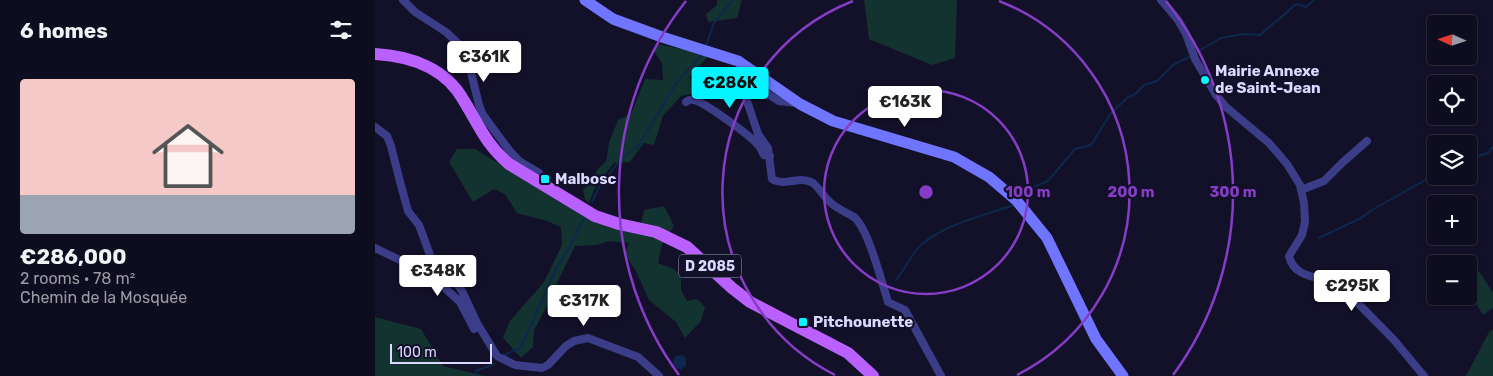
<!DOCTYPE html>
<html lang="en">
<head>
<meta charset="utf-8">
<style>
  body { margin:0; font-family:Rubik,sans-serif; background:#1c1a2c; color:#f1f3f6; height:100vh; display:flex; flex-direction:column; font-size:19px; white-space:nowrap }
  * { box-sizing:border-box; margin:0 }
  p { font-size:16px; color:#9b9ba4 }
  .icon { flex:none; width:28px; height:28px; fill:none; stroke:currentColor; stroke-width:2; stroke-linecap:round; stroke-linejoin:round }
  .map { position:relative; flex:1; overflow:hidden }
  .side { display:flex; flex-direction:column; background:#0e0c1f; width:375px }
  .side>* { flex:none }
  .needle { width:32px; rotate:273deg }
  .tools { position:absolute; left:1052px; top:15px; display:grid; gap:10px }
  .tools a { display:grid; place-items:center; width:50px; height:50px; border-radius:5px; background:#0e0c1f; box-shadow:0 1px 4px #0004,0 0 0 1px #2e2c3d; font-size:25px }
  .scale { position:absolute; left:15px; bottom:12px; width:102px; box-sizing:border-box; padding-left:5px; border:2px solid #dbd9ff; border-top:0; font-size:14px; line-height:18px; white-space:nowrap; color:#dbd9ff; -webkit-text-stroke:4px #131029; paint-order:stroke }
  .price { position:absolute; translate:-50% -42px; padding:0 11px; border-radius:5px; background:#fff; color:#222; font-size:16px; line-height:32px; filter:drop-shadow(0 1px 2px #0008) }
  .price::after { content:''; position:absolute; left:50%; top:30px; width:15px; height:11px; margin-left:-8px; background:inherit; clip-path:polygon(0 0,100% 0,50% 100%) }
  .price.current { background:#05f4ff; color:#111 }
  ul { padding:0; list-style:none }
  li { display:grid; align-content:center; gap:10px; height:265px; padding:0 20px }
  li+li { border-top:1px solid #2e2c3d }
  li span { display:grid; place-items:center; height:155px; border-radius:5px; color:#555 }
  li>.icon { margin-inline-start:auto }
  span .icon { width:90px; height:90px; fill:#fffc; stroke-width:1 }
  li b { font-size:21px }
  h2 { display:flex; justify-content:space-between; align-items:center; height:60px; padding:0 20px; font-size:21px }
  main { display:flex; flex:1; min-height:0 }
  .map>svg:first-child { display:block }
  .green { fill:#133330 }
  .water { fill:#0d284c }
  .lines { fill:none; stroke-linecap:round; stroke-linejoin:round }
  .stream { stroke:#0d284c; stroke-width:2 }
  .street { stroke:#3b3d88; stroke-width:8 }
  .secondary { stroke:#7075ff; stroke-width:11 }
  .primary { stroke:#ba60ff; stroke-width:12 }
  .ring { fill:none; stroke:#853dc5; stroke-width:2.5 }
  .poi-dot { fill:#05f4ff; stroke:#131029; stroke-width:2 }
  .labels { text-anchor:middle; stroke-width:4.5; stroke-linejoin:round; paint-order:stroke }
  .shield { fill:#131029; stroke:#9f9dbf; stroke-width:1 }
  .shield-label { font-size:14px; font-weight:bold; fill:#dbd9ff }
  .poi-label { font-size:15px; font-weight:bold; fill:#dbd9ff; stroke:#131029; text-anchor:start }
  .centre { fill:#853dc5; stroke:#131029; stroke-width:2.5 }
  .ring-label { font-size:15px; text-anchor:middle; font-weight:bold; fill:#853dc5; stroke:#131029; stroke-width:4.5; stroke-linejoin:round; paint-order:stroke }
</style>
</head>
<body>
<main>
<section class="side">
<h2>6 homes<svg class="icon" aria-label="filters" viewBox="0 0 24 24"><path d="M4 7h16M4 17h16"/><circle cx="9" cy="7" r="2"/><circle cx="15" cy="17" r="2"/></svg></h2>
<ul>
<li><span style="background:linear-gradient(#f6c9c9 75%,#9aa5b1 0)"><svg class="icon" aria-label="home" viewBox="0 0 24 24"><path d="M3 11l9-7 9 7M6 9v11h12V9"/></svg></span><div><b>€286,000</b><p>2 rooms · 78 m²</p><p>Chemin de la Mosquée</p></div></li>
</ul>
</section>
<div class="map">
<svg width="1118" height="376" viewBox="0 0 1118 376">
  <rect width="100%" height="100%" fill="#131029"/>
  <!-- green -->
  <path class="green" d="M 342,0 L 367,0 L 362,18 L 333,22 L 331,14 L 342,5 Z
    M 489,0 L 582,0 L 580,58 L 557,65 L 494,39 Z
    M 282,44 L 334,55 L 314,78 L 331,84 L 334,90 L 306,96 L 288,116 L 279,145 L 269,143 L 255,162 L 239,163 L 220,188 L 214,203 L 210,200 L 208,189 L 216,184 L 222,170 L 231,161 L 234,143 L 243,120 L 256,114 L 270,79 L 288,80 L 287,63 L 279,51 Z
    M 82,149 L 100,149 L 216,220 L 233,227 L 264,233 L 269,210 L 289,206 L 299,226 L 287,244 L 283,263 L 299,269 L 306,276 L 306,290 L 312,301 L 322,299 L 330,307 L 326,321 L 310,338 L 301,322 L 274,300 L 262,273 L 250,254 L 254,243 L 234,241 L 221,245 L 200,246 L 184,279 L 177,297 L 159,330 L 158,347 L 146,358 L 128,338 L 135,321 L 169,282 L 187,245 L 186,227 L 172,221 L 142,213 L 130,194 L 119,189 L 98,202 L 74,162 Z
    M 1104,271 L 1118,293 L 1118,308 L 1108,315 L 1094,292 L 1094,277 Z
    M 0,317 L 46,329 L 68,366 L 110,376 L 0,376 Z
    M 1118,329 L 1118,376 L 1091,376 L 1114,332 Z"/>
  <!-- water -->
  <path class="water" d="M 308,355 L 311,359 L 311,366 L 305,370 L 299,366 L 298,361 L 301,356 Z"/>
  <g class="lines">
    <!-- stream -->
    <path class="stream" d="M 331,46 L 339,23 L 358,0
      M 822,52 L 846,38 L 868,34 L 885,35 C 893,27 901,22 910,14 C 914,11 917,6 922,4 L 931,7 L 939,0
      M 1094,159 L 1113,153 L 1118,147
      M 645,198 L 650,194 L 653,189 L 673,181 L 700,149 L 716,145 L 736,113 L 753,97 L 759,95 L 769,85 L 782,81 L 798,65 L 814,57
      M 217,202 L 224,187 L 245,160 L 264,145 L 302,82 L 327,55
      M 944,238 L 986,218 L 997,210 L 1061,174
      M 521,280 C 529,271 537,253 546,245 C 572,223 608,216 639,205
      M 128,356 L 146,347 L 181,269 L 193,250 L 209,218
      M 102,376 L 101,371 L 119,364"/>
    <!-- street -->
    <path class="street" d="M 28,0 L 40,12 L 71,32 L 89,49 L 93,60 L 104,105 L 108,115 L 134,150 L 144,161 L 164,173 L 165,177 L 164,182
      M 786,0 L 803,20 L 811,34 L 820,59 L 841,95 L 851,107 L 894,143 L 912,164 L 925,185 L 929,203 L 930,222 L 927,235 L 914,256 C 919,278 942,276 959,283 C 962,284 966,287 969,289 L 1019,340 L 1049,376
      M 311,102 C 314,100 315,99 318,100 C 327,100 377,137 383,145 C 386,148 387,152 389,155 L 395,156
      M 421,103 L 404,101 L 372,81 L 366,83 L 383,134 L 393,148 L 397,179 C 409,187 425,175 438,183 C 444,188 449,197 456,203 C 464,210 471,212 479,217 C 493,228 507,283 513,302 L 530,310 L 566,376
      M 0,127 L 12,136 L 16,146 L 24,178 L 33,211 L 44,225 L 55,255 L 63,268 L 82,284 L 87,291 L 102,323 L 122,356 L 140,365 L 167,368 L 173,365 L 191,346 L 199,341 L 213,338 L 263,357 L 284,376
      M 926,190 L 949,181 L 967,163 L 992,141
      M 0,248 L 56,275 L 85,302 L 99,329"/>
    <!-- secondary -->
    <path class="secondary" d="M 210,0 L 238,19 L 287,37 L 363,61 L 425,104 L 458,121 L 579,157 L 614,177 L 641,200 L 672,238 L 721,339 L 748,376"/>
    <!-- primary -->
    <path class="primary" d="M 0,54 C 35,56 71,68 89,101 C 105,127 110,143 134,164 L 220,216 L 244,224 L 281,232 L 312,247 L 357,288 L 375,302 L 473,353 L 498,376"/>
  </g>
  <!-- distance rings -->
  <g class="ring">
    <circle cx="551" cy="192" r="102"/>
    <path d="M460 375A205 205 0 0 1 478 1M624 1A205 205 0 0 1 642 375"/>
    <path d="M304 375A307 307 0 0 1 311 1M791 1A307 307 0 0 1 798 375"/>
  </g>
  <!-- markers -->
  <g class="poi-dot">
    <circle cx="830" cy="80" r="5"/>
    <rect x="165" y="174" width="10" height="10" rx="2.5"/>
    <rect x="423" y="317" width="10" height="10" rx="2.5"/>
  </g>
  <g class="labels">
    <!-- shield labels -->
    <rect class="shield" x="304" y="254.5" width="62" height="23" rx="4"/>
    <g class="shield-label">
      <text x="335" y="271">D 2085</text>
    </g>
    <!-- poi labels -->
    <g class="poi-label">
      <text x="840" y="76">Mairie Annexe<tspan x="840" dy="17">de Saint-Jean</tspan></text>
      <text x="180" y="184">Malbosc</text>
      <text x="438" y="327">Pitchounette</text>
    </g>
  </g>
  <circle cx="551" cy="192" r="8" class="centre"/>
  <g class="ring-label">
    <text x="653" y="197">100 m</text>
    <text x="756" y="197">200 m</text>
    <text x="858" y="197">300 m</text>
  </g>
</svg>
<div class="tools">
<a><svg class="needle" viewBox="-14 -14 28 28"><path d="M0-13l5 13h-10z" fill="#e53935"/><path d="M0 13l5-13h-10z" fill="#9b9ba4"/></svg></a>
<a><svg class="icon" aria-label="locate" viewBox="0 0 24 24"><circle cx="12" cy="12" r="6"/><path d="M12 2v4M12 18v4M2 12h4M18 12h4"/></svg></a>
<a><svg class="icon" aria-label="layers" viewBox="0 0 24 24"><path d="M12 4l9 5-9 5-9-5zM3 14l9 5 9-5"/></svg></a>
<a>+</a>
<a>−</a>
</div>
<div class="scale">100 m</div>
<b class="price" style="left:109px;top:83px">€361K</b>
<b class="price current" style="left:355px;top:109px">€286K</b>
<b class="price" style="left:530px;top:128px">€163K</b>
<b class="price" style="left:63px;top:297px">€348K</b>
<b class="price" style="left:977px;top:312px">€295K</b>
<b class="price" style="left:209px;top:327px">€317K</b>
</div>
</main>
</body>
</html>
